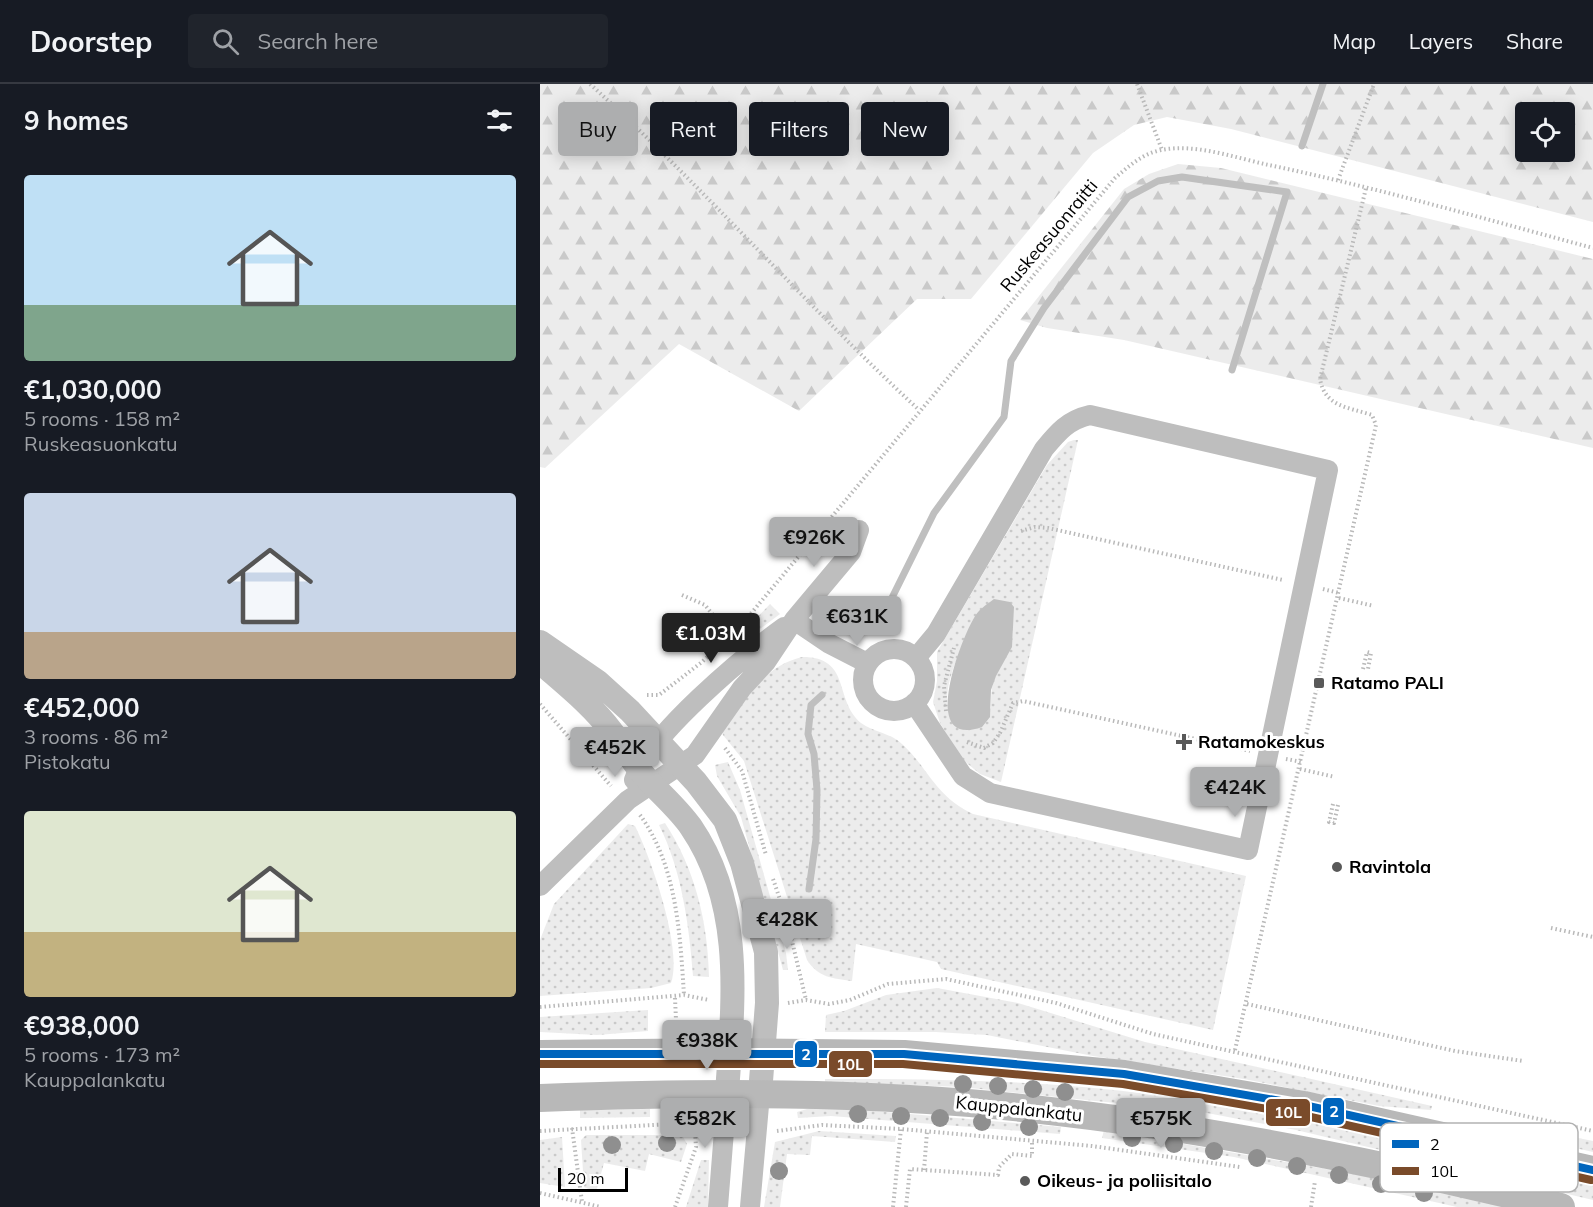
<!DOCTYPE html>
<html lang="en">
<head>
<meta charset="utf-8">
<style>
  body { margin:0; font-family:Mulish,sans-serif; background:#20242c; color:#f1f3f6; height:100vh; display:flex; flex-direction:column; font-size:22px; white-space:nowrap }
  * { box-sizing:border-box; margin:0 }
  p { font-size:20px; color:#9ea1a6 }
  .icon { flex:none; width:33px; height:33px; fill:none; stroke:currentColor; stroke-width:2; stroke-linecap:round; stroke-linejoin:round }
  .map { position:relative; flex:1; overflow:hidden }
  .details { display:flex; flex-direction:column; background:#171b24; width:540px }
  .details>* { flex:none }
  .guide { position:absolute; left:18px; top:18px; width:570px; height:54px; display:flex; gap:12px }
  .controls { position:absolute; left:975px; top:18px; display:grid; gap:12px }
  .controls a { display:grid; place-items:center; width:60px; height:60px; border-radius:6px; background:#171b24; box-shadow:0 3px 15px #0003; font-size:30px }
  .scale { position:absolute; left:18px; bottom:15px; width:70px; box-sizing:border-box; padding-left:6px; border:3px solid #000; border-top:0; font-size:16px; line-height:21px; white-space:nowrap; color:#000; -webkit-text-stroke:4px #fff; paint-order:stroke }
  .price { position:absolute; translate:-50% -51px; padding:0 14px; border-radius:6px; background:#adaeaf; color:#111; font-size:20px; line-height:39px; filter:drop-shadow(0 2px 3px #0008) }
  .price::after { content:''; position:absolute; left:50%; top:36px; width:18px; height:14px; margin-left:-9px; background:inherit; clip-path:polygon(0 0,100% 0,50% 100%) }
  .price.active { background:#222; color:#fff }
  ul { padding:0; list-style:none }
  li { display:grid; align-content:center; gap:12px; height:318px; padding:0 24px }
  li span { display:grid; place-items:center; height:186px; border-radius:6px; color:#555 }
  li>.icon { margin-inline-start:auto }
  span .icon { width:108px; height:108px; fill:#fffc; stroke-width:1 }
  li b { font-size:26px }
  h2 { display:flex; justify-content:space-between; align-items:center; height:72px; padding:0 24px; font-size:26px }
  .pill { padding:0 21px; border-radius:6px; background:#171b24; box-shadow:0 3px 15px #0003; font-size:21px; line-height:54px }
  .pill.active { background:#adaeaf; color:#111 }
  header { display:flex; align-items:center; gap:36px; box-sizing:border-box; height:84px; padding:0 30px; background:#171b24; border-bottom:2px solid #363941 }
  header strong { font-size:28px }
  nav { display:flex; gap:33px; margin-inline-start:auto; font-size:21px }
  .search { width:420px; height:54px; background:#20242c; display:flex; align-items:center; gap:15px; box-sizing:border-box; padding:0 21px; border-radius:6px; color:#9ea1a6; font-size:22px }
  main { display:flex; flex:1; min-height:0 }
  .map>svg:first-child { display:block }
  .grass { fill:url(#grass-dots); fill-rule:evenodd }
  .forest { fill:url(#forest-firs); fill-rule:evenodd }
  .water { fill:#bfbfbf }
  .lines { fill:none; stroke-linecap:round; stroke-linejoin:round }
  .stream { stroke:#bfbfbf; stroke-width:7 }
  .path { stroke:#b9b9b9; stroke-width:4; stroke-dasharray:1.5 3; stroke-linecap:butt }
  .minor { stroke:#bebebe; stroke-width:20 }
  .tertiary { stroke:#bebebe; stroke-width:24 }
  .secondary { stroke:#b8b8b8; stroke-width:28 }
  .bus-1-casing { stroke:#fff; stroke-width:12 }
  .bus-2-casing { stroke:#fff; stroke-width:12 }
  .bus-1 { stroke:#0065bd; stroke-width:8 }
  .bus-2 { stroke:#7a4b2a; stroke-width:8 }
  .tree { fill:#8f8f8f }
  .poi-dot { fill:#595959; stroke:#fff; stroke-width:2 }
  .labels { text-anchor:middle; stroke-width:6; stroke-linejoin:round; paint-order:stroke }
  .street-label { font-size:18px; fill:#000; stroke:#fff }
  .poi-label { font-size:18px; font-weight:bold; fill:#000; stroke:#fff; text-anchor:start }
  .key { fill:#fff; stroke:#b2b2b2; stroke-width:1.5 }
  .key-label { font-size:16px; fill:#000 }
  .line-badge { stroke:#fff; stroke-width:2 }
  .badge-label { font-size:16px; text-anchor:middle; font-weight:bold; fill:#fff }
</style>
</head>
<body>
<header>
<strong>Doorstep</strong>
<div class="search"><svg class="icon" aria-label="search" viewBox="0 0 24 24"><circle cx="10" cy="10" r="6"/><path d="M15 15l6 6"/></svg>Search here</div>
<nav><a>Map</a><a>Layers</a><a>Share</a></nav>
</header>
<main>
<section class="details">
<h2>9 homes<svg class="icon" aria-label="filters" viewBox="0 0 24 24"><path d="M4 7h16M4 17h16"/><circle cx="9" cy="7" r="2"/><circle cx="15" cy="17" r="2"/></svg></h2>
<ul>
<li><span style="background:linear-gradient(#bfe0f5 70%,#7fa58c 0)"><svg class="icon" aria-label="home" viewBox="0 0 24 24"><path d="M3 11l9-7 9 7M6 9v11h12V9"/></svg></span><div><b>€1,030,000</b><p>5 rooms · 158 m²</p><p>Ruskeasuonkatu</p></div></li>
<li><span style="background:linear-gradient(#c9d6e8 75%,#b9a48a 0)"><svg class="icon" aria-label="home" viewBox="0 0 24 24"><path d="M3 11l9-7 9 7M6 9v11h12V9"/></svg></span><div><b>€452,000</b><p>3 rooms · 86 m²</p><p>Pistokatu</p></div></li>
<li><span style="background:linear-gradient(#dfe7d0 65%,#c2b280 0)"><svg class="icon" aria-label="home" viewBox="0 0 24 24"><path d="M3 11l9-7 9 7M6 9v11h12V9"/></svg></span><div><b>€938,000</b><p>5 rooms · 173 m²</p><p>Kauppalankatu</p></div></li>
</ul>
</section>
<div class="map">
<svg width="1053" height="1123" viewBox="0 0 1053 1123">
  <defs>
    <pattern id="grass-dots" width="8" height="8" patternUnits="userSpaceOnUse" patternTransform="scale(1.5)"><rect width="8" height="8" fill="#ececec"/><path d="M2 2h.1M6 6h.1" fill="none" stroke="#c9c9c9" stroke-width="1.8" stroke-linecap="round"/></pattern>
    <pattern id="forest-firs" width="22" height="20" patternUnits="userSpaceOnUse" patternTransform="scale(1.5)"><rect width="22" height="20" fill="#ececec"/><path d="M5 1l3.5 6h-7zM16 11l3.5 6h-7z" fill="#c9c9c9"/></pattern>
  </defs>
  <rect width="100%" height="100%" fill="#fff"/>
  <!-- grass -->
  <path class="grass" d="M 534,356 L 538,356 L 461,698 L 440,690 L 422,675 L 400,639 L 393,618 L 397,597 L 397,568 L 507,381 L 528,358 ZM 433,536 L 473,547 C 472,566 464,575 456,591 C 451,601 451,613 451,624 L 427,646 C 384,627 423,566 433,536 Z
    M 230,520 L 240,530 L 191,567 L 188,564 Z
    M 262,573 C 312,573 293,615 321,639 C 333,648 351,649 362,660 C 390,686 394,711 433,730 L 706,792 L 673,946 L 401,885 L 397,878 L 316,860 L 312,897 C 292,894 279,894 267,876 L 204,677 L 183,651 L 181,643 C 205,615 224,582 262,573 Z
    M 188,678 L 200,706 L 246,869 L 248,886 L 243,886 L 201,733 L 177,692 L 175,681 Z
    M 125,739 C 155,785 168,838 169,893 L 153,892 C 149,841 142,787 119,741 Z
    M 88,740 L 95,742 C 111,774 143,865 131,899 L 111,904 L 0,912 L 0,856 L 14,820 Z
    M 397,904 L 478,919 L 605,958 L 892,1022 L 891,1026 L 839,1022 L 704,995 L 553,972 L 447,951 L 396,948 L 285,948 L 286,931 L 304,927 L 346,911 Z
    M 108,926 L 108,947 L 57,951 L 0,948 L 0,933 Z
    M 285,995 C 396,995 507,996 616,1011 C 763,1032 909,1068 1053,1100 L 1053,1116 L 756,1046 L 662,1028 L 421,1003 L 285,998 Z
    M 277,1022 L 521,1043 L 520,1050 L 291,1032 L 258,1034 L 257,1028 Z
    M 110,1025 L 110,1033 L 40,1034 L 40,1026 Z
    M 984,1043 L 1053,1057 L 1053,1068 L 1018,1060 L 984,1046 Z
    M 564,1046 L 826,1092 L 967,1123 L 917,1123 L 694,1073 L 562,1054 Z
    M 279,1047 L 356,1052 L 355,1058 L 272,1052 L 270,1071 L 247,1070 L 240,1123 L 224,1123 L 235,1058 Z
    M 46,1051 L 142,1051 L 147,1060 L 141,1078 L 109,1070 L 105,1087 L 64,1079 L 56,1108 L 44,1103 L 41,1056 Z
    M 22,1053 L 25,1103 L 0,1099 L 0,1056 Z
    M 161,1076 L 169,1076 L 168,1123 L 146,1123 Z"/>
  <!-- forest -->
  <path class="forest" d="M 0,0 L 1053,0 L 1053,138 L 691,45 L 627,33 L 594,41 L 553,69 L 431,215 L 377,215 L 259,327 L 139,260 L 5,384 L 0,383 ZM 1024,28 L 1024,68 L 986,68 L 986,28 Z
    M 638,80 L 681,84 L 1053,175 L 1053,364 L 584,256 L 507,244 L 480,236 L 584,105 L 609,90 Z"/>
  <!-- water -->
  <path class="water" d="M 454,515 L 470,518 L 474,523 L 472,563 L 456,592 L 451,606 L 450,633 L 442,643 C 378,666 421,555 434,534 C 439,525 446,521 454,515 Z"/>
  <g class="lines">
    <!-- stream -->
    <path class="stream" d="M 762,62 L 783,0
      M 338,542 L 394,429 L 464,333 L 471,277 L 504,224 L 588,113 L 618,97 L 642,93 L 747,108 L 692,286
      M 269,805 L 276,755 L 277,706 L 274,670 L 268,650 L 271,621 L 282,611"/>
    <!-- path -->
    <path class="path" d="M 50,0 C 164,104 266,221 379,326
      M 597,0 L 622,66
      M 798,96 L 834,0
      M 481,447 L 495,443 L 508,444 L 743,496
      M 783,505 L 799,509
      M 142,511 L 165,521 L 190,552
      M 799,514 L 834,522
      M 823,585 L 827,568 L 831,569 L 828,585
      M 107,611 L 119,611 L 162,578 L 203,539 L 575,94 C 589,82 602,70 621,66 C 655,59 696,74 729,81 C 838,104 945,135 1053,164
      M 0,620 L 71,702
      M 406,627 L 404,602 L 414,564
      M 427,658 L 444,664 L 453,659 L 460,649 L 473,619 L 483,617 L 710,667
      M 185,664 L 202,687 L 226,771
      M 46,675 L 55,665
      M 746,675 L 762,678
      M 760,685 L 795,693
      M 793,720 L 789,738 L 794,739 L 798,721
      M 100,731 C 137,782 140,850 144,911
      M 233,795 L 247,836 L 266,916
      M 1011,844 L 1053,853
      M 135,914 L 136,936
      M 248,919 L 266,916 L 289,920 L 310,916 L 348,900 L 406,895 L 516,919 L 613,950 L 1053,1047
      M 707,920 L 915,967 L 983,977
      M 0,923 L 144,911 L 169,916
      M 695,966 L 836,341 L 832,331 C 808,323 785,323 780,295 L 826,104
      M 32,1044 L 42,1118
      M 0,1047 L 132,1040 L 163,1048
      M 237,1047 L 282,1041 L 361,1045 L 552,1062 L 700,1083
      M 384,1086 L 387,1048
      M 0,1109 L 61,1123
      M 135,1123 L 156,1063 L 155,1048
      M 353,1123 L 361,1045
      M 366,1123 L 370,1085 L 458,1091 L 459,1083 L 472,1070 L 492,1072 L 492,1057
      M 771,1123 L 775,1097"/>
    <!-- minor -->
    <path class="minor" d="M 254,536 L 288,559 L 327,579
      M323 596a31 31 0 1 1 62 0a31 31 0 1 1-62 0Z
      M 374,619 L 423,692 L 450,709 L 708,766 L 788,386 L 550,331 C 528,336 518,348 504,365 L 396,550 L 376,574
      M 94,696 C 109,651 204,572 244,543
      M 0,802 L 88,716 L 155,671 L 202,604 L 226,578 L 254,536 L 311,468 L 319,446
      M 178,1123 L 187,1009
      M 210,1123 L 220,1010"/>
    <!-- tertiary -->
    <path class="tertiary" d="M 0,558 L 58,598 L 90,627 L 156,698 L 185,736 L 202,779 L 226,868 L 227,919 L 220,1010
      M 0,578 C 25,600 52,621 72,648 C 83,661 91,676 102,689 C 117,707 137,723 151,743 C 205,822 193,919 187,1009"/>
    <!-- secondary -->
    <path class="secondary" d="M 0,970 L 189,968 L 364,970 L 584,990 L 764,1021 L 1053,1086
      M 0,1014 C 164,1008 328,1007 492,1025 C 670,1044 847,1080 1021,1123"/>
    <defs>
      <path id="bus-1" d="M 0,970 L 364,970 L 584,990 L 764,1021 L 1053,1086"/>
      <path id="bus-2" d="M 0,980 L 363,980 L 583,1000 L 762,1031 L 1051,1096"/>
    </defs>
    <!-- bus-1 casing -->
    <use href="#bus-1" class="bus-1-casing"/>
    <!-- bus-2 casing -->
    <use href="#bus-2" class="bus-2-casing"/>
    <!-- bus-1 -->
    <use href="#bus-1" class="bus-1"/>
    <!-- bus-2 -->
    <use href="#bus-2" class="bus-2"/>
  </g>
  <!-- trees -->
  <g class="tree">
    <circle cx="423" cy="1000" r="9"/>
    <circle cx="458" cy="1002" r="9"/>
    <circle cx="493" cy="1005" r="9"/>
    <circle cx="525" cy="1008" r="9"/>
    <circle cx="318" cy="1030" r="9"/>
    <circle cx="361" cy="1032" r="9"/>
    <circle cx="400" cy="1034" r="9"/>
    <circle cx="442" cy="1038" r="9"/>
    <circle cx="489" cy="1043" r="9"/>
    <circle cx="592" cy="1054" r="9"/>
    <circle cx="127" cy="1059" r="9"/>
    <circle cx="634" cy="1060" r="9"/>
    <circle cx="72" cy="1061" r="9"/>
    <circle cx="674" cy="1067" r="9"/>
    <circle cx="717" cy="1074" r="9"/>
    <circle cx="757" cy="1082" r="9"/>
    <circle cx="239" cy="1087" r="9"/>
    <circle cx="799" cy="1091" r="9"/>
    <circle cx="841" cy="1100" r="9"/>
    <circle cx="884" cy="1109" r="9"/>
  </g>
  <!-- markers -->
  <g class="poi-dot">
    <rect x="773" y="593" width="12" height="12" rx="3"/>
    <path d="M641 649h6v6h6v6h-6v6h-6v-6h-6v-6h6z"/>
    <circle cx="797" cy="783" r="6"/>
    <circle cx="485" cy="1097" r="6"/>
  </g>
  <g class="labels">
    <!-- street labels -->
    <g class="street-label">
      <text transform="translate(509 152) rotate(-50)" y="6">Ruskeasuonraitti</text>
      <text transform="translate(479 1025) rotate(6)" y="6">Kauppalankatu</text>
    </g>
    <!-- poi labels -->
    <g class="poi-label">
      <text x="791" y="605">Ratamo PALI</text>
      <text x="658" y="664">Ratamokeskus</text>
      <text x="809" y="789">Ravintola</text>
      <text x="497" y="1103">Oikeus- ja poliisitalo</text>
    </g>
  </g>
  <!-- legend -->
  <rect x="840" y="1039" width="198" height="69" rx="9" class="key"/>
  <rect x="852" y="1056" width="27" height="8" fill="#0065bd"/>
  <rect x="852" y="1083" width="27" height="8" fill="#7a4b2a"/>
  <g class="key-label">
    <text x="890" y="1066">2</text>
    <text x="890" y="1093">10L</text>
  </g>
  <g class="line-badge">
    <rect x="254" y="956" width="24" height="28" rx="6" fill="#0065bd"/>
    <rect x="288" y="966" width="45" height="28" rx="6" fill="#7a4b2a"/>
    <rect x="782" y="1013" width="23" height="29" rx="6" fill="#0065bd"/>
    <rect x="725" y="1014" width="46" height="29" rx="6" fill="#7a4b2a"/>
  </g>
  <g class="badge-label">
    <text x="266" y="976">2</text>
    <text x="310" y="986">10L</text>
    <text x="794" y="1033">2</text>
    <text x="748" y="1034">10L</text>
  </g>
</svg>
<div class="controls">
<a><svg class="icon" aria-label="locate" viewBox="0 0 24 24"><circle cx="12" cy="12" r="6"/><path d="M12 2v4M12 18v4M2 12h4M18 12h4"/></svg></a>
</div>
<div class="scale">20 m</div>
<b class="price" style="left:274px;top:484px">€926K</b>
<b class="price" style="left:317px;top:563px">€631K</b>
<b class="price active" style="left:171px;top:580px">€1.03M</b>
<b class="price" style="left:75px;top:694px">€452K</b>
<b class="price" style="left:695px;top:734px">€424K</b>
<b class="price" style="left:247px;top:866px">€428K</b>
<b class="price" style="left:167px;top:987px">€938K</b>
<b class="price" style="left:165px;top:1065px">€582K</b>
<b class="price" style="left:621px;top:1065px">€575K</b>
<div class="guide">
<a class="pill active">Buy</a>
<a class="pill">Rent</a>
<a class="pill">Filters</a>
<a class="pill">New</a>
</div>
</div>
</main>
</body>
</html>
